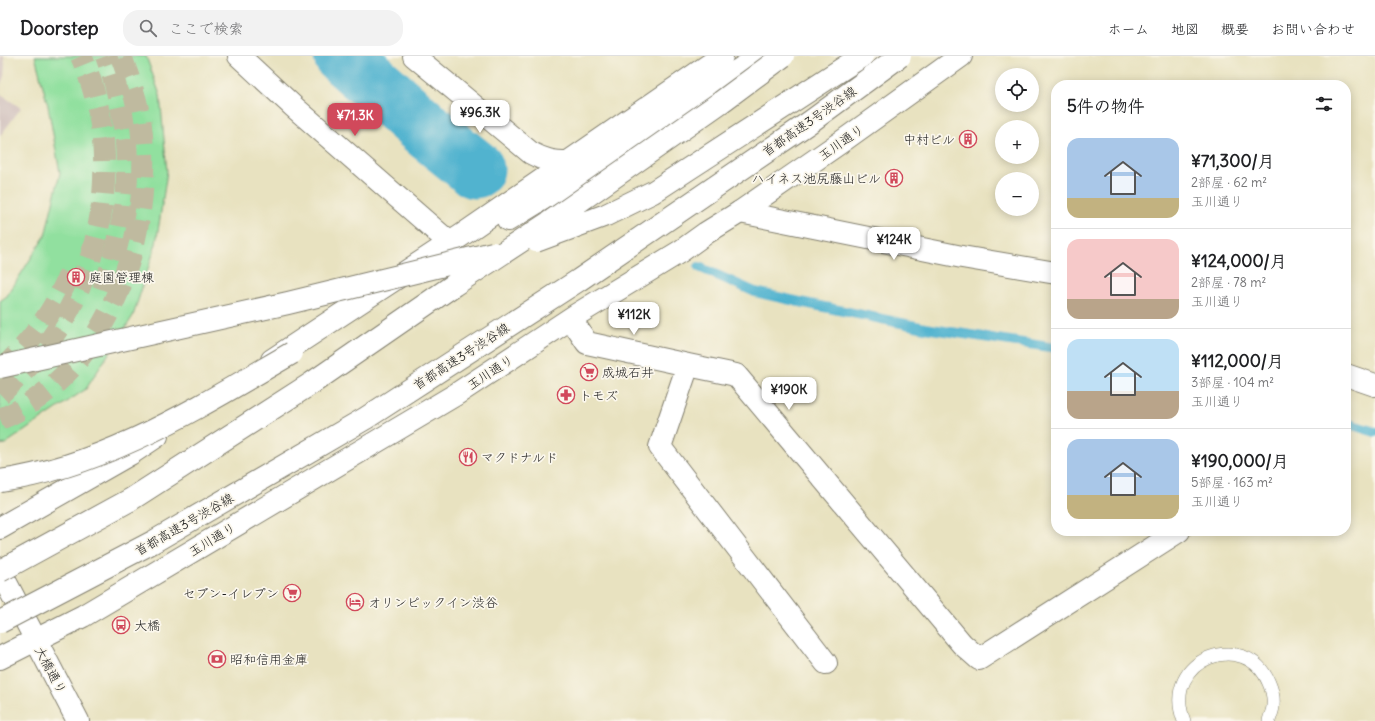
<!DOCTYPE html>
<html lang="ja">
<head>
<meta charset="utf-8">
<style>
  body { margin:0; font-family:Delius,"Klee One",sans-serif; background:#f2f2f2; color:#202124; height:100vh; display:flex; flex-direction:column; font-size:15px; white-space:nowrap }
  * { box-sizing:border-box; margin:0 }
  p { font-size:13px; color:#757577 }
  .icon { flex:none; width:22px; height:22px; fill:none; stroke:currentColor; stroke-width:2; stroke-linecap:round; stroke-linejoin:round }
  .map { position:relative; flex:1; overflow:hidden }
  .side { position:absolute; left:1051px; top:24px; width:300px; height:456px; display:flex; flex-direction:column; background:#fff; border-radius:16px; box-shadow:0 2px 10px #0003 }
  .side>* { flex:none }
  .tools { position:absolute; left:995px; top:12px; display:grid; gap:8px }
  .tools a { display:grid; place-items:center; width:44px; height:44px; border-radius:50%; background:#fff; box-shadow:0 2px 10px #0003; font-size:20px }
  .price { position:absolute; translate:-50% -34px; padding:0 9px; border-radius:8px; background:#fff; color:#222; font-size:13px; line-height:26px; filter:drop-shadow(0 1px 2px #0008) }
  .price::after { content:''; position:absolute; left:50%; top:24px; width:12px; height:9px; margin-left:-6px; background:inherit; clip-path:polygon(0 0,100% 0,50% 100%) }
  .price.current { background:#d1495b; color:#fff }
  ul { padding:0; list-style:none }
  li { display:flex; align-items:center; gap:12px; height:100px; padding:0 16px }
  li+li { border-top:1px solid #e0e0e0 }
  li span { display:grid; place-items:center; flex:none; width:112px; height:80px; border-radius:12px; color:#555 }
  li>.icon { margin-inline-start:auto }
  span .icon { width:48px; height:48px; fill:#fffc; stroke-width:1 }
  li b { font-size:17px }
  h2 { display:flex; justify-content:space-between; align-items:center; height:48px; padding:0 16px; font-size:17px }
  header { display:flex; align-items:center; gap:24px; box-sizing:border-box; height:56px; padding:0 20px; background:#fff; border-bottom:1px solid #e0e0e0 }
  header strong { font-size:19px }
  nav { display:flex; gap:22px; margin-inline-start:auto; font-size:14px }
  .search { width:280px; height:36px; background:#f2f2f2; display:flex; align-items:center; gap:10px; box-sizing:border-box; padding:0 14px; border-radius:16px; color:#757577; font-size:15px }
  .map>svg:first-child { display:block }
  .industrial { fill:#d0c0bc }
  .green { fill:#91e09f; stroke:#567e5e }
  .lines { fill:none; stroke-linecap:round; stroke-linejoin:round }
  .stream { stroke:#51b3cf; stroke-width:10 }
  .river { stroke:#51b3cf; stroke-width:59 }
  .highway-tunnel { stroke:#bfba9f; stroke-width:22; stroke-dasharray:22 11; stroke-linecap:butt }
  .lane-casing { stroke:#827f6e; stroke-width:14 }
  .street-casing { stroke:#827f6e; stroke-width:24 }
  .secondary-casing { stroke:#827f6e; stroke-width:24 }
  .highway-casing { stroke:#827f6e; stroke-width:24 }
  .lane { stroke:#fff; stroke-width:13 }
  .street { stroke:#fff; stroke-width:22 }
  .secondary { stroke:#fff; stroke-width:22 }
  .highway { stroke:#fff; stroke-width:22 }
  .highway-bridge-casing { stroke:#827f6e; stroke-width:24; stroke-linecap:butt }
  .highway-bridge { stroke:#fff; stroke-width:22 }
  .labels { text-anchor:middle; stroke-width:3.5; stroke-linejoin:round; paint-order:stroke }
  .street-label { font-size:13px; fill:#1c1c1c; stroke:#fbf7ec }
  .poi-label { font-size:13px; fill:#1c1c1c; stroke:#fbf7ec; text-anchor:start }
</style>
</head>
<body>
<header>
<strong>Doorstep</strong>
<div class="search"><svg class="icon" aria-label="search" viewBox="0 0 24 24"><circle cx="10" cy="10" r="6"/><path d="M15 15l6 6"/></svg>ここで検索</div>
<nav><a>ホーム</a><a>地図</a><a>概要</a><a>お問い合わせ</a></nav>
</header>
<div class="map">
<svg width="1375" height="665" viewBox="0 0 1375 665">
  <rect width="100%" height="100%" fill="#fbf7ec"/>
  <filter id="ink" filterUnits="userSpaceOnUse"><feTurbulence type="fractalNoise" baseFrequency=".025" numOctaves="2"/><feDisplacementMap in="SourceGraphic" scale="8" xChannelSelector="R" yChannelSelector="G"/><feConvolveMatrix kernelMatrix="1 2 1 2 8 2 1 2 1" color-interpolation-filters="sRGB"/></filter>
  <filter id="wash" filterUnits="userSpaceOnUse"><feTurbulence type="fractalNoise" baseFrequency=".012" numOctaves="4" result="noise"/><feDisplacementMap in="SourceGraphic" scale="16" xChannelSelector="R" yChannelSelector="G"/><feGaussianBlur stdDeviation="0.9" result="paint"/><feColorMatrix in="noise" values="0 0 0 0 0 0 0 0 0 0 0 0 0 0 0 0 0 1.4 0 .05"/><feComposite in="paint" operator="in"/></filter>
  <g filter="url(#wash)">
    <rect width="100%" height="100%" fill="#e8e2c0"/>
    <!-- industrial -->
    <path class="industrial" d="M 0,0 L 4,0 L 5,8 L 4,20 L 0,31 Z
      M 0,38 L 21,52 L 0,80 Z"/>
    <!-- green -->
    <path class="green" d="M 35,0 L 146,0 L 160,39 L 167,116 L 156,188 L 133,260 L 86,333 L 5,388 L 0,389 L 0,245 L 7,240 L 45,180 L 60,117 L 48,50 Z"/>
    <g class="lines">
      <!-- stream -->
      <path class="stream" d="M 699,211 L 755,236 L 800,246 L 925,272 L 1056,292
        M 1346,367 L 1375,376"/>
      <!-- river -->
      <path class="river" d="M 343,0 L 429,76 L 475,113"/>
    </g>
  </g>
  <g filter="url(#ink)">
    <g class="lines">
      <!-- highway-tunnel -->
      <path class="highway-tunnel" d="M 103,234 C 133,153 136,82 106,0
        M 0,315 C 30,288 58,251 71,213
        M 0,338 C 19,320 39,302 53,280 C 108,199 121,90 81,0
        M 0,363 C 10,359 20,354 29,348 C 117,291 153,169 141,70 C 138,46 129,22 121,0"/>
      <defs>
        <path id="lane" d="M 1184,665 C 1160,603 1246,571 1269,627 C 1272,634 1274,642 1273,650 C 1273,655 1270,660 1269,665"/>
        <path id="street" d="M 239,0 L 294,51 L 450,187
          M 414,0 L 531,97 C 544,104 553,106 568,106
          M 740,156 L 962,201 L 1056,217
          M 571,263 L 587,287 L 688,309
          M 1346,319 L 1375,329
          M 826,607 L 660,391 L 688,309 L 736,319 L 962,588 L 979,603 L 1179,475"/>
        <path id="secondary" d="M 0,515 L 78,665"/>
        <path id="highway" d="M 508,164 L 552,137 L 760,0
          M 272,304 L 462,179 L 722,0
          M 0,472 L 130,398 L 157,380
          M 0,602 L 83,560 L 455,339 L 576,259 L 681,195 L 706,177 L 740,156 L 844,84 L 961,0"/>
      </defs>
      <!-- lane casing -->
      <use href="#lane" class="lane-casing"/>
      <!-- street casing -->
      <use href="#street" class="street-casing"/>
      <!-- secondary casing -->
      <use href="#secondary" class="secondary-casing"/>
      <!-- highway casing -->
      <use href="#highway" class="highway-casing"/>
      <!-- lane -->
      <use href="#lane" class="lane"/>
      <!-- street -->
      <use href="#street" class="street"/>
      <!-- secondary -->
      <use href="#secondary" class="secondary"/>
      <!-- highway -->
      <use href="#highway" class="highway"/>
      <defs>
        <path id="highway-bridge" d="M 536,185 L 606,159 L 653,136 L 862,0
          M 0,311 L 288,247 L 493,197
          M 0,425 C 107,410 200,350 292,297
          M 0,515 L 130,444 L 312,327 L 454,229 L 547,168 L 721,46 L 783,0
          M 0,566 L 153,486 L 366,362 L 579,224 L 810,66 L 900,0"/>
      </defs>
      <!-- highway-bridge casing -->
      <use href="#highway-bridge" class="highway-bridge-casing"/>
      <!-- highway-bridge -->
      <use href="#highway-bridge" class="highway-bridge"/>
    </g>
  </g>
  <!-- icons -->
  <defs>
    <symbol id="building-ring" viewBox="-11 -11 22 22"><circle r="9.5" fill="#fbf7ec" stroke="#d1495b" stroke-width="1.5"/><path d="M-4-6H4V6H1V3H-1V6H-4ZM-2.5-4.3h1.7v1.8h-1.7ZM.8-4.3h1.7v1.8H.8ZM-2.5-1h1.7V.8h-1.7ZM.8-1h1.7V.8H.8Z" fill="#d1495b"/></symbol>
    <symbol id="supermarket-ring" viewBox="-11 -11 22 22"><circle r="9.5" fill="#fbf7ec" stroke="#d1495b" stroke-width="1.5"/><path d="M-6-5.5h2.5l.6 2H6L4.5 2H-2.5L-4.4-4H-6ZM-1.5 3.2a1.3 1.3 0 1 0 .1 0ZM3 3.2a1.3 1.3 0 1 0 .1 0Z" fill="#d1495b"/></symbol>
    <symbol id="pharmacy-ring" viewBox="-11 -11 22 22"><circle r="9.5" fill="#fbf7ec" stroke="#d1495b" stroke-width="1.5"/><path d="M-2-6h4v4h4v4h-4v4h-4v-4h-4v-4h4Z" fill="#d1495b"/></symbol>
    <symbol id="restaurant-ring" viewBox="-11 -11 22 22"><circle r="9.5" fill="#fbf7ec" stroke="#d1495b" stroke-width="1.5"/><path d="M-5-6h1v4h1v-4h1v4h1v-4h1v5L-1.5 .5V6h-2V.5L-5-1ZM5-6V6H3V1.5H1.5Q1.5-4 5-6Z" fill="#d1495b"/></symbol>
    <symbol id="hotel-ring" viewBox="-11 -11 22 22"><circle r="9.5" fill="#fbf7ec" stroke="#d1495b" stroke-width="1.5"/><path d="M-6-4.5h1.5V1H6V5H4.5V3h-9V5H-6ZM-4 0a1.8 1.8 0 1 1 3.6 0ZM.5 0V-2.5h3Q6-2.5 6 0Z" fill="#d1495b"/></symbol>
    <symbol id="bus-ring" viewBox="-11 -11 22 22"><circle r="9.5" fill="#fbf7ec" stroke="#d1495b" stroke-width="1.5"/><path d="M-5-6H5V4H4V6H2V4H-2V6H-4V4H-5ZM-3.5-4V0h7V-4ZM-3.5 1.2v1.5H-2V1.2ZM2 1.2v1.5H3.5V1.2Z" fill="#d1495b"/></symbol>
    <symbol id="bank-ring" viewBox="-11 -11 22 22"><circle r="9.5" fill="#fbf7ec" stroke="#d1495b" stroke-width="1.5"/><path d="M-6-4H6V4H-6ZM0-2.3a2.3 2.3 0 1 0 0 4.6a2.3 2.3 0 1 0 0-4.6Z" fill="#d1495b"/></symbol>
  </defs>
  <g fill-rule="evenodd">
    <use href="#building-ring" x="958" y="73" width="20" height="20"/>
    <use href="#building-ring" x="884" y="112" width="20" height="20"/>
    <use href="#building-ring" x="66" y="211" width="20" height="20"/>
    <use href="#supermarket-ring" x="579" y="306" width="20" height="20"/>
    <use href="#pharmacy-ring" x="556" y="329" width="20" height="20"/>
    <use href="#restaurant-ring" x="458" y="391" width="20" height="20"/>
    <use href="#supermarket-ring" x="282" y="527" width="20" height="20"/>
    <use href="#hotel-ring" x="345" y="536" width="20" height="20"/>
    <use href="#bus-ring" x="111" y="559" width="20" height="20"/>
    <use href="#bank-ring" x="207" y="593" width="20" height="20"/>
  </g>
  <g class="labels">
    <!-- street labels -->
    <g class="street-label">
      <text transform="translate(809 65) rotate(-35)" y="5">首都高速3号渋谷線</text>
      <text transform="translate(841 86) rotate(-35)" y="5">玉川通り</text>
      <text transform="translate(461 300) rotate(-33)" y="5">首都高速3号渋谷線</text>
      <text transform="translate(490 316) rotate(-33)" y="5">玉川通り</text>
      <text transform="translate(184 468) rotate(-30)" y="5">首都高速3号渋谷線</text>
      <text transform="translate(212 483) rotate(-31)" y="5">玉川通り</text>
      <text transform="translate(51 614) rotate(62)" y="5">大橋通り</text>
    </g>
    <!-- poi labels -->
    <g class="poi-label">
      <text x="955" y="88" text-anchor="end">中村ビル</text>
      <text x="881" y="127" text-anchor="end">ハイネス池尻藤山ビル</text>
      <text x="89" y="226">庭園管理棟</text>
      <text x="602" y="321">成城石井</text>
      <text x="579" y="344">トモズ</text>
      <text x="481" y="406">マクドナルド</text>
      <text x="279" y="542" text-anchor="end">セブン-イレブン</text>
      <text x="368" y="551">オリンピックイン渋谷</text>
      <text x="134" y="574">大橋</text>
      <text x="230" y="608">昭和信用金庫</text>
    </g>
  </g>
</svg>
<div class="tools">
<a><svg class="icon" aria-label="locate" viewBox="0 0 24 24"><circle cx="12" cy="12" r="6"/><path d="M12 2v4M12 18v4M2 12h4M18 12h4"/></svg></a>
<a>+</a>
<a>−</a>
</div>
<b class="price" style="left:480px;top:78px">¥96.3K</b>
<b class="price current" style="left:355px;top:81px">¥71.3K</b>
<b class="price" style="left:894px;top:205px">¥124K</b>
<b class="price" style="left:634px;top:280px">¥112K</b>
<b class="price" style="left:789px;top:355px">¥190K</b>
<section class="side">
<h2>5件の物件<svg class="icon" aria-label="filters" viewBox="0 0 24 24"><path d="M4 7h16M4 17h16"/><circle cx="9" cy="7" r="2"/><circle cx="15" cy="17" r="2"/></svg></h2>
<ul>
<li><span style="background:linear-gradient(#a9c7e8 75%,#c2b280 0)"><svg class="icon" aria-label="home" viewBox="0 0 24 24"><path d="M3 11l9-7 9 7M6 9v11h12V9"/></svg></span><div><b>¥71,300/月</b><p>2部屋 · 62 m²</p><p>玉川通り</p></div></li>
<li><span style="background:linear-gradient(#f6c9c9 75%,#b9a48a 0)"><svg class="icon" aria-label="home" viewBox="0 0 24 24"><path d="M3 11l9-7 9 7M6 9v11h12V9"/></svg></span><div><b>¥124,000/月</b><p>2部屋 · 78 m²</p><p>玉川通り</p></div></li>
<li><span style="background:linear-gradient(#bfe0f5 65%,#b9a48a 0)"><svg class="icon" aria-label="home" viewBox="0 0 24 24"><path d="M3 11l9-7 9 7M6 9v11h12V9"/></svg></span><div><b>¥112,000/月</b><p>3部屋 · 104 m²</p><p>玉川通り</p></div></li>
<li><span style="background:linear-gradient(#a9c7e8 70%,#c2b280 0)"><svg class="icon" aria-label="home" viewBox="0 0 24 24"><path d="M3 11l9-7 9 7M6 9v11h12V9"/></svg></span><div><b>¥190,000/月</b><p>5部屋 · 163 m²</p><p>玉川通り</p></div></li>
</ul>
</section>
</div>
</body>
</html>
